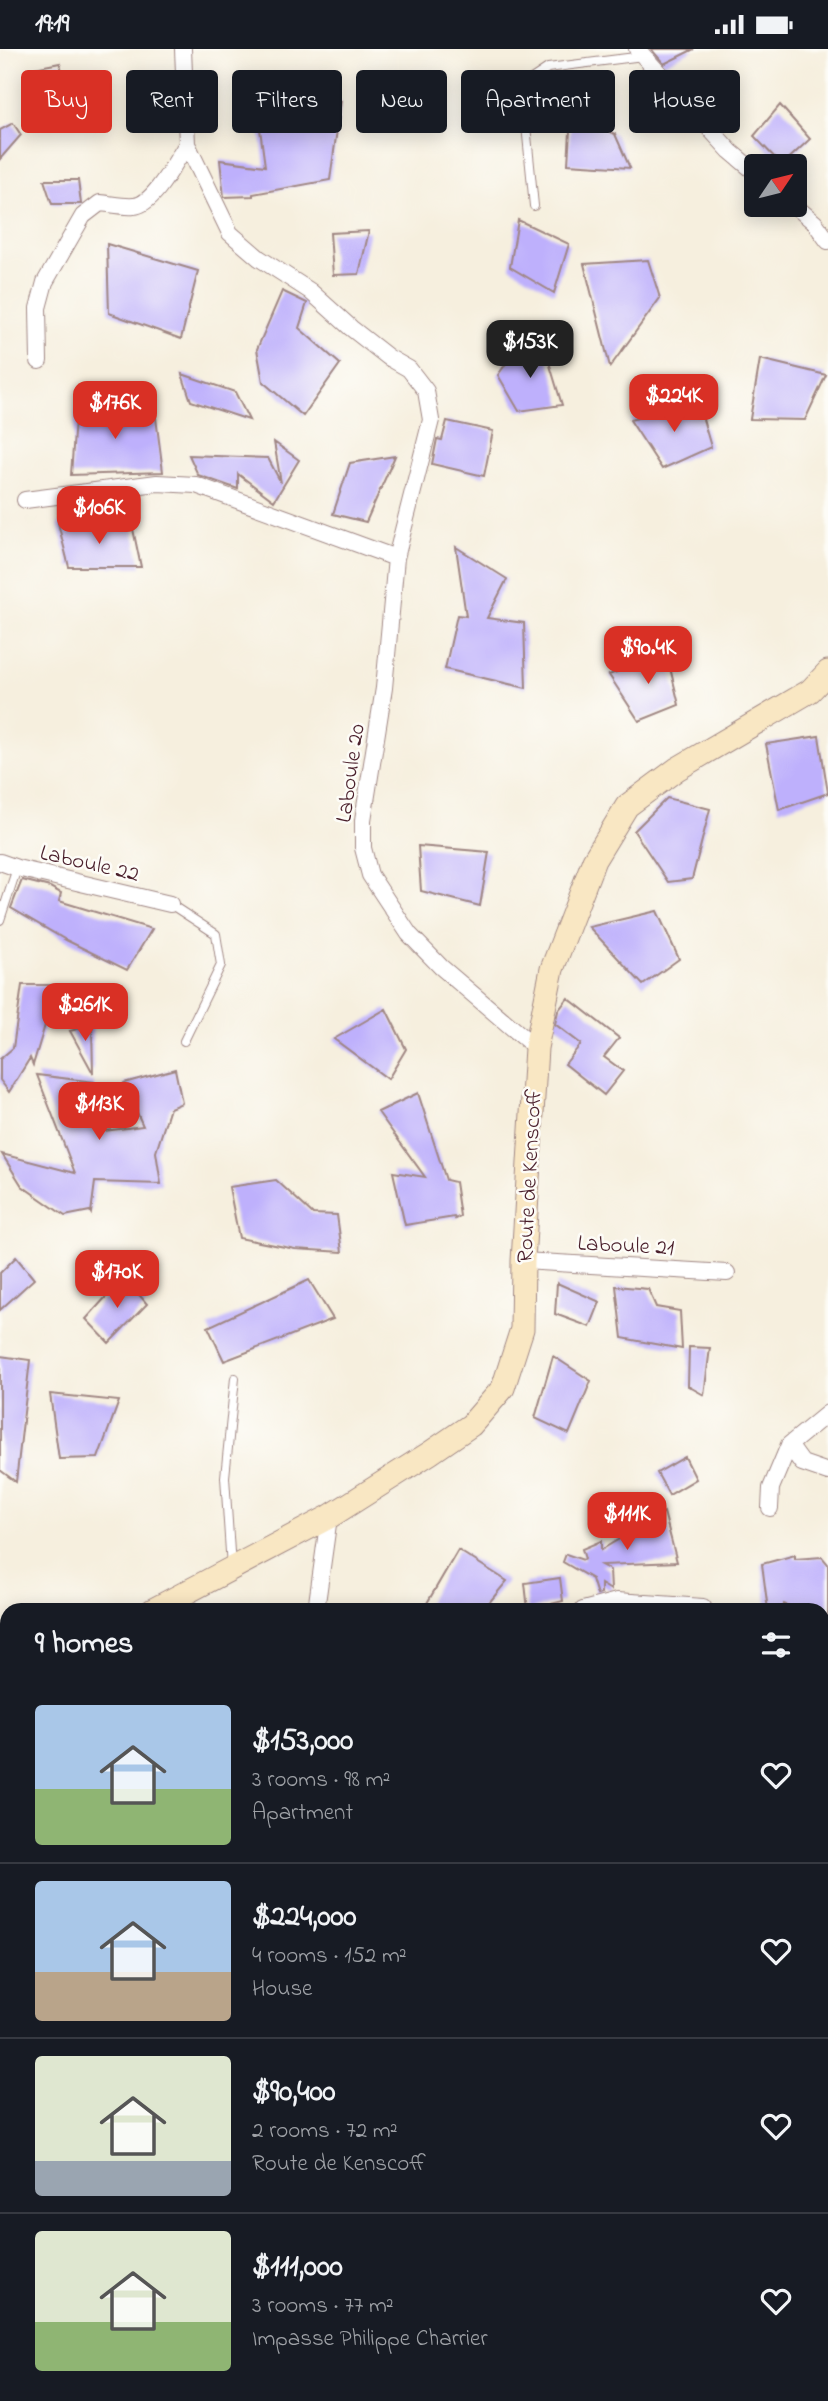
<!DOCTYPE html>
<html lang="en">
<head>
<meta charset="utf-8">
<style>
  body { margin:0; font-family:"Indie Flower",sans-serif; background:#242831; color:#f1f3f6; height:100vh; display:flex; flex-direction:column; font-size:26px; white-space:nowrap }
  * { box-sizing:border-box; margin:0 }
  p { font-size:23px; color:#9ea1a6 }
  .icon { flex:none; width:38px; height:38px; fill:none; stroke:currentColor; stroke-width:2; stroke-linecap:round; stroke-linejoin:round }
  .map { position:relative; flex:1; overflow:hidden }
  .details { position:absolute; left:0px; top:1554px; width:830px; height:798px; display:flex; flex-direction:column; background:#171b24; border-radius:21px 21px 0 0; box-shadow:0 4px 18px #0003 }
  .details>* { flex:none }
  .banner { position:absolute; left:21px; top:21px; width:788px; height:63px; display:flex; gap:14px }
  .needle { width:46px; rotate:55deg }
  .controls { position:absolute; left:744px; top:105px; display:grid; gap:14px }
  .controls a { display:grid; place-items:center; width:63px; height:63px; border-radius:7px; background:#171b24; box-shadow:0 4px 18px #0003; font-size:35px }
  .price { position:absolute; translate:-50% -60px; padding:0 16px; border-radius:14px; background:#d93025; color:#fff; font-size:23px; line-height:46px; filter:drop-shadow(0 2px 4px #0008) }
  .price::after { content:''; position:absolute; left:50%; top:42px; width:21px; height:16px; margin-left:-10px; background:inherit; clip-path:polygon(0 0,100% 0,50% 100%) }
  .price.selected { background:#222; color:#fff }
  ul { padding:0; list-style:none }
  li { display:flex; align-items:center; gap:21px; height:175px; padding:0 35px }
  li+li { border-top:2px solid #363941 }
  li span { display:grid; place-items:center; flex:none; width:196px; height:140px; border-radius:7px; color:#555 }
  li>.icon { margin-inline-start:auto }
  span .icon { width:84px; height:84px; fill:#fffc; stroke-width:1 }
  li b { font-size:30px }
  h2 { display:flex; justify-content:space-between; align-items:center; height:84px; padding:0 35px; font-size:30px }
  .pill { padding:0 24px; border-radius:7px; background:#171b24; box-shadow:0 4px 18px #0003; font-size:24px; line-height:63px }
  .pill.selected { background:#d93025; color:#fff }
  .status { display:flex; justify-content:space-between; align-items:center; height:49px; padding:0 35px; background:#171b24; direction:ltr }
  .status svg { height:19px; fill:currentColor }
  .map>svg:first-child { display:block }
  .building { fill:#beb0fc }
  .lines { fill:none; stroke-linecap:round; stroke-linejoin:round }
  .lane-casing { stroke:#a08784; stroke-width:10 }
  .street-casing { stroke:#a08784; stroke-width:18 }
  .secondary-casing { stroke:#a08784; stroke-width:25 }
  .path { stroke:#a08784; stroke-width:3.5; stroke-dasharray:2 5; stroke-linecap:butt }
  .lane { stroke:#fff; stroke-width:8 }
  .street { stroke:#fff; stroke-width:16 }
  .secondary { stroke:#f9e7c3; stroke-width:23 }
  .labels { text-anchor:middle; stroke-width:5; stroke-linejoin:round; paint-order:stroke }
  .street-label { font-size:23px; fill:#4a1f2b; stroke:#fdfcf7 }
</style>
</head>
<body>
<div class="status"><b>19:19</b><svg viewBox="0 0 49 12"><path d="M0 12V9h3v3zM5 12V6h3v6zM10 12V3h3v9zM15 12V0h3v12zM26 1h20v11H26zM47 4h2v5h-2z"/></svg></div>
<div class="map">
<svg width="828" height="2352" viewBox="0 0 828 2352">
  <rect width="100%" height="100%" fill="#fdfcf7"/>
  <filter id="ink" filterUnits="userSpaceOnUse"><feTurbulence type="fractalNoise" baseFrequency=".0143" numOctaves="2"/><feDisplacementMap in="SourceGraphic" scale="14" xChannelSelector="R" yChannelSelector="G"/><feConvolveMatrix kernelMatrix="1 2 1 2 8 2 1 2 1" color-interpolation-filters="sRGB"/></filter>
  <filter id="wash" filterUnits="userSpaceOnUse"><feTurbulence type="fractalNoise" baseFrequency=".00686" numOctaves="4" result="noise"/><feDisplacementMap in="SourceGraphic" scale="28" xChannelSelector="R" yChannelSelector="G"/><feGaussianBlur stdDeviation="1.57" result="paint"/><feColorMatrix in="noise" values="0 0 0 0 0 0 0 0 0 0 0 0 0 0 0 0 0 1.4 0 .05"/><feComposite in="paint" operator="in"/></filter>
  <g filter="url(#wash)">
    <rect width="100%" height="100%" fill="#f6efde"/>
    <g id="blocks">
      <!-- building -->
      <path class="building" d="M 651,0 L 694,0 L 664,15 Z
        M 60,14 L 70,56 L 27,67 L 34,19 Z
        M 255,43 L 341,52 L 330,131 L 253,145 L 253,147 L 224,148 L 220,111 L 265,117 Z
        M 780,56 L 810,90 L 782,116 L 754,87 Z
        M 571,66 L 615,85 L 630,119 L 568,115 Z
        M 13,74 L 21,86 L 0,110 L 0,81 Z
        M 44,131 L 78,131 L 81,155 L 52,155 Z
        M 518,171 L 569,195 L 554,244 L 510,218 Z
        M 369,182 L 359,225 L 333,226 L 330,184 Z
        M 107,195 L 198,222 L 181,290 L 109,264 Z
        M 648,211 L 660,249 L 610,318 L 584,215 Z
        M 282,242 L 307,254 L 299,279 L 340,315 L 303,367 L 263,333 L 257,300 Z
        M 520,295 L 546,303 L 562,356 L 519,362 L 498,326 Z
        M 760,310 L 826,326 L 805,371 L 750,370 Z
        M 182,325 L 235,343 L 249,371 L 191,352 Z
        M 698,353 L 711,398 L 662,420 L 630,371 Z
        M 76,356 L 155,361 L 163,423 L 71,426 Z
        M 447,372 L 493,382 L 484,427 L 432,415 L 437,390 L 442,391 Z
        M 274,393 L 299,411 L 274,452 L 238,425 L 238,440 L 198,426 L 189,406 L 268,409 L 281,434 Z
        M 395,407 L 366,473 L 333,465 L 350,414 Z
        M 58,474 L 133,480 L 141,518 L 69,518 Z
        M 456,498 L 507,530 L 487,569 L 524,574 L 526,639 L 445,620 L 457,566 L 466,567 Z
        M 666,602 L 679,656 L 639,672 L 609,626 Z
        M 819,687 L 828,744 L 779,761 L 766,695 Z
        M 667,749 L 710,760 L 692,830 L 668,833 L 634,782 Z
        M 418,797 L 489,803 L 480,857 L 421,842 Z
        M 22,831 L 50,838 L 61,844 L 59,852 L 152,880 L 127,921 L 66,891 L 11,859 Z
        M 657,862 L 679,910 L 643,936 L 589,878 Z
        M 22,936 L 57,936 L 33,1016 L 30,1009 L 9,1043 L 0,1031 L 0,1010 L 13,999 Z
        M 568,949 L 619,989 L 604,1008 L 623,1022 L 604,1046 L 565,1015 L 581,995 L 555,975 L 558,962 Z
        M 386,960 L 406,1000 L 388,1030 L 334,990 Z
        M 92,976 L 93,1024 L 70,982 Z
        M 175,1020 L 182,1054 L 170,1059 L 156,1103 L 161,1135 L 95,1133 L 91,1164 L 90,1162 L 65,1167 L 22,1137 L 2,1105 L 75,1124 L 37,1026 L 94,1033 L 96,1083 L 143,1077 L 124,1034 Z
        M 418,1044 L 446,1131 L 455,1133 L 460,1167 L 455,1170 L 454,1168 L 405,1176 L 393,1123 L 425,1128 L 378,1063 Z
        M 276,1131 L 313,1165 L 337,1166 L 342,1203 L 295,1200 L 239,1189 L 229,1138 Z
        M 16,1208 L 34,1230 L 0,1261 L 0,1224 Z
        M 124,1228 L 147,1255 L 109,1294 L 86,1270 Z
        M 309,1231 L 333,1270 L 224,1312 L 208,1278 Z
        M 557,1234 L 600,1253 L 590,1278 L 555,1265 Z
        M 616,1237 L 648,1240 L 656,1258 L 680,1262 L 682,1300 L 622,1289 Z
        M 689,1298 L 710,1299 L 704,1346 L 688,1337 Z
        M 0,1307 L 30,1311 L 16,1433 L 0,1421 Z
        M 553,1307 L 591,1332 L 569,1385 L 535,1369 Z
        M 50,1345 L 119,1352 L 98,1409 L 59,1410 Z
        M 685,1408 L 696,1430 L 669,1446 L 657,1424 Z
        M 664,1463 L 677,1513 L 601,1516 L 610,1521 L 611,1541 L 601,1535 L 601,1545 L 597,1546 L 592,1530 L 563,1513 L 566,1505 L 583,1511 L 585,1510 L 582,1500 L 601,1492 L 601,1501 Z
        M 458,1501 L 507,1532 L 483,1561 L 423,1561 Z
        M 795,1506 L 795,1510 L 822,1508 L 828,1515 L 828,1572 L 822,1570 L 822,1561 L 800,1561 L 784,1555 L 783,1561 L 768,1561 L 762,1515 Z
        M 560,1529 L 563,1552 L 528,1561 L 525,1534 Z"/>
    </g>
  </g>
  <g filter="url(#ink)">
    <use href="#blocks" fill-opacity="0" stroke="#a08784" stroke-width="2"/>
    <g class="lines">
      <defs>
        <path id="lane" d="M 534,157 L 523,46 L 530,31 L 548,19 L 643,7
          M 170,855 L 216,885 L 221,916 L 184,992
          M 0,871 L 17,819
          M 231,1518 L 225,1428 L 235,1329
          M 0,2290 L 7,2286"/>
        <path id="street" d="M 183,0 L 187,95 L 230,184 L 259,209 L 310,242 L 351,279 L 388,308 L 409,320 L 426,342 L 431,371 L 396,509 L 384,639 L 363,771 L 363,799 L 370,826 L 409,885 L 441,918 L 536,999
          M 637,0 L 730,102 L 756,124
          M 794,156 L 815,174 L 828,192
          M 39,312 L 38,259 L 45,233 L 83,167 L 100,154 C 111,155 123,158 134,157 C 154,156 176,111 187,95
          M 25,451 L 157,434 L 196,436 L 396,509
          M 0,813 L 17,819 L 170,855
          M 523,1212 L 727,1224
          M 789,1396 L 802,1414 L 828,1423
          M 770,1459 L 771,1439 L 789,1396 L 828,1364
          M 316,1561 L 329,1468
          M 583,1561 L 617,1552 L 703,1558
          M 822,1778 L 828,1778
          M 822,2128 L 828,2129
          M 0,2142 L 7,2144
          M 358,2345 L 362,2352
          M 130,2352 L 131,2345"/>
        <path id="secondary" d="M 153,1561 L 329,1468 L 430,1404 L 471,1376 L 503,1339 L 522,1280 L 523,1212 L 536,999 L 552,920 L 594,811 L 627,757 L 677,720 L 810,642 L 828,623
          M 0,1640 L 7,1636"/>
      </defs>
      <!-- lane casing -->
      <use href="#lane" class="lane-casing"/>
      <!-- street casing -->
      <use href="#street" class="street-casing"/>
      <!-- secondary casing -->
      <use href="#secondary" class="secondary-casing"/>
      <!-- path -->
      <path class="path" d="M 566,2345 L 570,2352"/>
      <!-- lane -->
      <use href="#lane" class="lane"/>
      <!-- street -->
      <use href="#street" class="street"/>
      <!-- secondary -->
      <use href="#secondary" class="secondary"/>
    </g>
  </g>
  <g class="labels">
    <!-- street labels -->
    <g class="street-label">
      <text transform="translate(349 724) rotate(-82)" y="8">Laboule 20</text>
      <text transform="translate(90 813) rotate(13)" y="8">Laboule 22</text>
      <text transform="translate(528 1127) rotate(-87)" y="8">Route de Kenscoff</text>
      <text transform="translate(626 1195) rotate(3)" y="8">Laboule 21</text>
    </g>
  </g>
</svg>
<div class="controls">
<a><svg class="needle" viewBox="-14 -14 28 28"><path d="M0-13l5 13h-10z" fill="#e53935"/><path d="M0 13l5-13h-10z" fill="#9ea1a6"/></svg></a>
</div>
<b class="price selected" style="left:530px;top:331px">$153K</b>
<b class="price" style="left:674px;top:385px">$224K</b>
<b class="price" style="left:115px;top:392px">$176K</b>
<b class="price" style="left:99px;top:497px">$106K</b>
<b class="price" style="left:648px;top:637px">$90.4K</b>
<b class="price" style="left:85px;top:994px">$261K</b>
<b class="price" style="left:99px;top:1093px">$113K</b>
<b class="price" style="left:117px;top:1261px">$170K</b>
<b class="price" style="left:627px;top:1503px">$111K</b>
<div class="banner">
<a class="pill selected">Buy</a>
<a class="pill">Rent</a>
<a class="pill">Filters</a>
<a class="pill">New</a>
<a class="pill">Apartment</a>
<a class="pill">House</a>
</div>
<section class="details">
<h2>9 homes<svg class="icon" aria-label="filters" viewBox="0 0 24 24"><path d="M4 7h16M4 17h16"/><circle cx="9" cy="7" r="2"/><circle cx="15" cy="17" r="2"/></svg></h2>
<ul>
<li><span style="background:linear-gradient(#a9c7e8 60%,#8fb573 0)"><svg class="icon" aria-label="home" viewBox="0 0 24 24"><path d="M3 11l9-7 9 7M6 9v11h12V9"/></svg></span><div><b>$153,000</b><p>3 rooms · 98 m²</p><p>Apartment</p></div><svg class="icon" aria-label="heart" viewBox="0 0 24 24"><path d="M12 20l-8-8c-3-5 5-10 8-4 3-6 11-1 8 4z"/></svg></li>
<li><span style="background:linear-gradient(#a9c7e8 65%,#b9a48a 0)"><svg class="icon" aria-label="home" viewBox="0 0 24 24"><path d="M3 11l9-7 9 7M6 9v11h12V9"/></svg></span><div><b>$224,000</b><p>4 rooms · 152 m²</p><p>House</p></div><svg class="icon" aria-label="heart" viewBox="0 0 24 24"><path d="M12 20l-8-8c-3-5 5-10 8-4 3-6 11-1 8 4z"/></svg></li>
<li><span style="background:linear-gradient(#dfe7d0 75%,#9aa5b1 0)"><svg class="icon" aria-label="home" viewBox="0 0 24 24"><path d="M3 11l9-7 9 7M6 9v11h12V9"/></svg></span><div><b>$90,400</b><p>2 rooms · 72 m²</p><p>Route de Kenscoff</p></div><svg class="icon" aria-label="heart" viewBox="0 0 24 24"><path d="M12 20l-8-8c-3-5 5-10 8-4 3-6 11-1 8 4z"/></svg></li>
<li><span style="background:linear-gradient(#dfe7d0 65%,#8fb573 0)"><svg class="icon" aria-label="home" viewBox="0 0 24 24"><path d="M3 11l9-7 9 7M6 9v11h12V9"/></svg></span><div><b>$111,000</b><p>3 rooms · 77 m²</p><p>Impasse Philippe Charrier</p></div><svg class="icon" aria-label="heart" viewBox="0 0 24 24"><path d="M12 20l-8-8c-3-5 5-10 8-4 3-6 11-1 8 4z"/></svg></li>
</ul>
</section>
</div>
</body>
</html>
